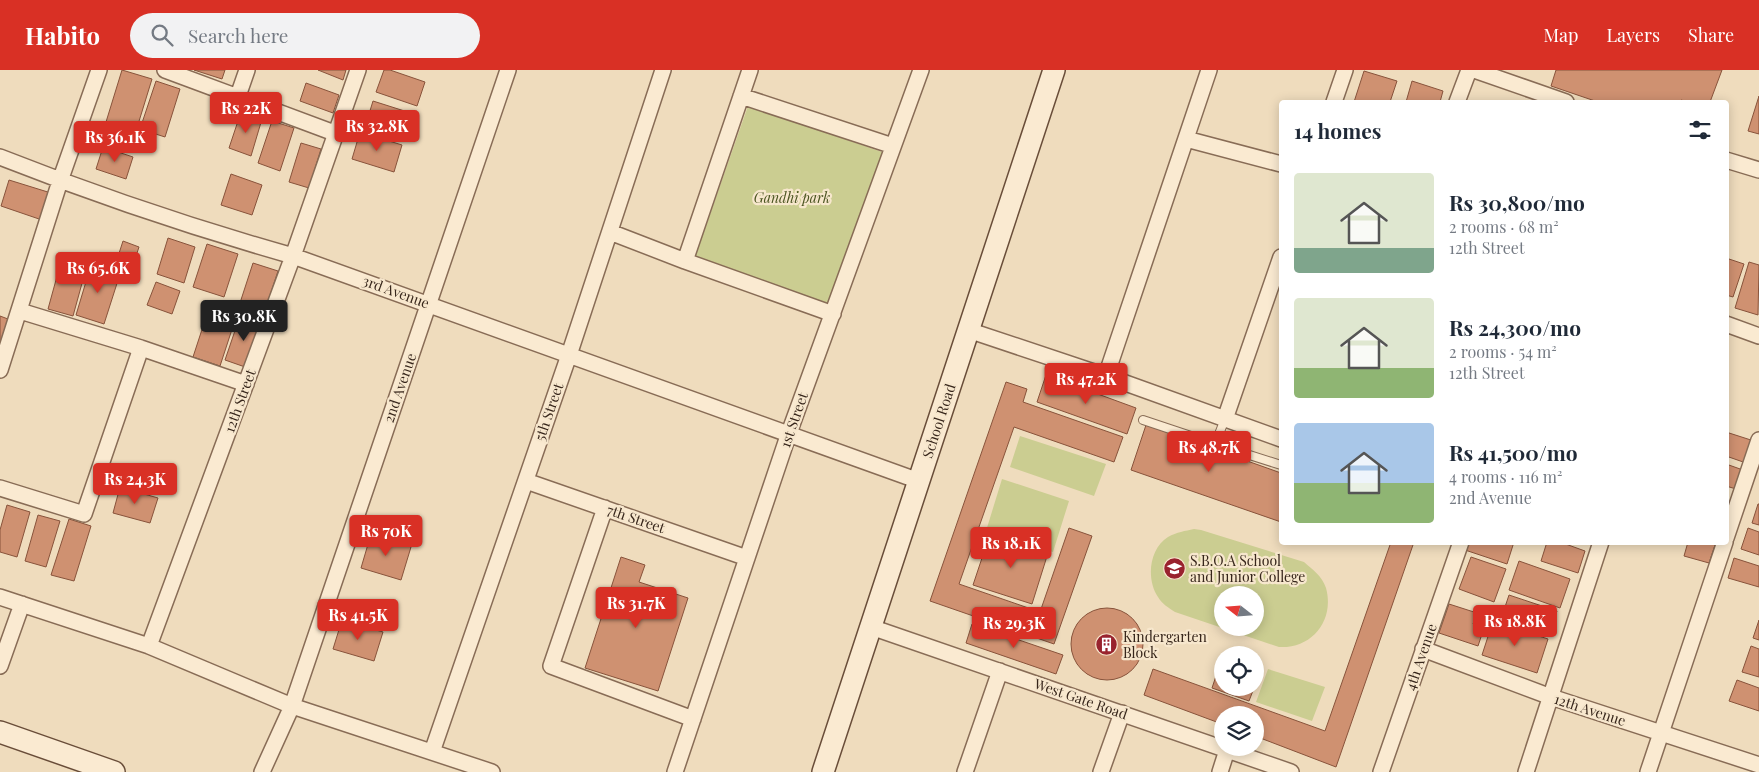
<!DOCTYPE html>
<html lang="en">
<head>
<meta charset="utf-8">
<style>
  body { margin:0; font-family:"Playfair Display",serif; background:#f2f2f3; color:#1f2937; height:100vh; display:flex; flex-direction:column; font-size:19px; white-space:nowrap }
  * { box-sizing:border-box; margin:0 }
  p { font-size:16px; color:#747a83 }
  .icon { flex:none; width:28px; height:28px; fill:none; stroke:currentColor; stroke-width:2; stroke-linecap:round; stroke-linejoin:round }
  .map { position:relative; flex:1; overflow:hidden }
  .sheet { position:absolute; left:1279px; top:30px; width:450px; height:445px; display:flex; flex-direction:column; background:#fff; border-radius:5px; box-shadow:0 2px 12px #0003 }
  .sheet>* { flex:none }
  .needle { width:32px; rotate:287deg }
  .tools { position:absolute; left:1214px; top:516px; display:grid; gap:10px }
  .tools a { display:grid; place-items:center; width:50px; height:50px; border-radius:50%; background:#fff; box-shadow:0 2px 12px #0003; font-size:25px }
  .price { position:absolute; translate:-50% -42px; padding:0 11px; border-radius:5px; background:#d93025; color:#fff; font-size:16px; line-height:32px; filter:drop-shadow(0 1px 2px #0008) }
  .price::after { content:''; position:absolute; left:50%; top:30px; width:15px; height:11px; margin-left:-8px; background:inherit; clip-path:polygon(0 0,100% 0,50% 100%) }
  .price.active { background:#222; color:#fff }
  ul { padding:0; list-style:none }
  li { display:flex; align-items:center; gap:15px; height:125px; padding:0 15px }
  li span { display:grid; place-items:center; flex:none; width:140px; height:100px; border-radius:5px; color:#555 }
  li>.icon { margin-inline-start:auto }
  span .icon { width:60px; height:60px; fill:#fffc; stroke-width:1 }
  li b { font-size:21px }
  h2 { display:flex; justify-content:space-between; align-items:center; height:60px; padding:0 15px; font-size:21px }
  header { display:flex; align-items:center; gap:30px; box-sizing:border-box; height:70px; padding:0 25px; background:#d93025; color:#fff }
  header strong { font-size:24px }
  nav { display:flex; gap:28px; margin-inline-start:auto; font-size:18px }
  .search { width:350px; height:45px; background:#f2f2f3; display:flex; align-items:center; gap:12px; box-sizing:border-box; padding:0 18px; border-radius:28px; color:#747a83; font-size:19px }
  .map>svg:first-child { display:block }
  .green { fill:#cbcd91; fill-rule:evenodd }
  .building { fill:#cf9171; stroke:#88533b }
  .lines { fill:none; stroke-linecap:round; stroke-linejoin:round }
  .lane-casing { stroke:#886c56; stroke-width:10 }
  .street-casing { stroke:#886c56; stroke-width:18 }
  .secondary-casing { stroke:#694d39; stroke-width:24 }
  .lane { stroke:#faead1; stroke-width:8 }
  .street { stroke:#faead1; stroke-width:15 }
  .secondary { stroke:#faead1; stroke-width:21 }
  .labels { text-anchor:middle; stroke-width:4.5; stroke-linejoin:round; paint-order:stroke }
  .park-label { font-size:14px; font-style:italic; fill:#4b5421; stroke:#f7e7cd }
  .street-label { font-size:14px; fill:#37261b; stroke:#f7e7cd }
  .poi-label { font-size:14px; fill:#37261b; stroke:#f7e7cd; text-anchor:start }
</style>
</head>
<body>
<header>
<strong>Habito</strong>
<div class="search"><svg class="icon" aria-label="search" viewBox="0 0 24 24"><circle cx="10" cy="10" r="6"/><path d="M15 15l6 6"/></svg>Search here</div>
<nav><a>Map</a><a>Layers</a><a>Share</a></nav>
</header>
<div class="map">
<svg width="1759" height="702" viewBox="0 0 1759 702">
  <rect width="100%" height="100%" fill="#efdcbd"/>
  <!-- green -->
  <path class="green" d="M 748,36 L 885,83 L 828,236 L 694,190 Z
    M 1020,366 L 1106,394 L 1094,426 L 1010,397 Z
    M 1002,409 L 1069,431 L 1053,482 L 986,461 Z
    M 1194,459 L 1201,460 L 1304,492 C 1313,500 1322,506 1326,518 C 1335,551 1311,579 1279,577 L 1175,542 C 1169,538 1162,534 1158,527 C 1146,509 1149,479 1168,467 C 1177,462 1185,461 1194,459 ZM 1222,525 L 1255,525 L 1255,558 L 1222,558 Z
    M 1268,599 L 1325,617 L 1312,651 L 1256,632 Z"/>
  <!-- building -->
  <path class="building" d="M 122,0 L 152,9 L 136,61 L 106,52 Z
    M 194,0 L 225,0 L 222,9 Z
    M 318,0 L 346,0 L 343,10 Z
    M 384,0 L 390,0 L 425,12 L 417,36 L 376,22 Z
    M 1556,0 L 1722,0 L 1710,32 L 1688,32 L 1681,30 L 1681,32 L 1598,32 L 1551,16 Z
    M 1364,1 L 1397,11 L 1390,32 L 1354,32 Z
    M 156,11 L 180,19 L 165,67 L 140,59 Z
    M 1412,11 L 1443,21 L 1440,32 L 1406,32 Z
    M 306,13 L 339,25 L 333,43 L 300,31 Z
    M 1759,26 L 1759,64 L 1748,61 Z
    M 373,31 L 414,44 L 406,70 L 365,57 Z
    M 241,42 L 262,49 L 251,86 L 229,78 Z
    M 272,51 L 294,58 L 280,101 L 258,93 Z
    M 360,62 L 402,75 L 394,102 L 352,89 Z
    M 301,73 L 321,79 L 309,118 L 289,112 Z
    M 103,77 L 133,87 L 126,109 L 96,99 Z
    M 231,104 L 262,115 L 252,145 L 221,135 Z
    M 9,110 L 51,123 L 42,150 L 1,136 Z
    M 168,168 L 195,177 L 184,213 L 157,204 Z
    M 123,171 L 139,177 L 130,204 L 114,199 Z
    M 207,174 L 238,184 L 224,227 L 193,217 Z
    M 1726,188 L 1744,194 L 1733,227 L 1726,225 Z
    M 1749,192 L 1759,195 L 1758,245 L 1735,238 Z
    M 253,193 L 278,201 L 263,247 L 238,239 Z
    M 91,195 L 120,204 L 104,254 L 76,245 Z
    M 59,199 L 84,206 L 73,246 L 48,239 Z
    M 156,212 L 180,221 L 172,244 L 147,235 Z
    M 210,235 L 237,244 L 220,296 L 193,287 Z
    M 0,246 L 8,249 L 1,276 L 0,276 Z
    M 240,246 L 263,254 L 248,298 L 225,290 Z
    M 1046,305 L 1136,338 L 1127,364 L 1037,332 Z
    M 1006,312 L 1027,319 L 1023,332 L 1123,367 L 1114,392 L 1014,357 L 959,514 L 1040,542 L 1069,458 L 1092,466 L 1054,574 L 930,531 Z
    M 1146,355 L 1281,403 L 1281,452 L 1131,400 Z
    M 1726,362 L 1754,371 L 1746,393 L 1726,386 Z
    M 1726,394 L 1743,400 L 1736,419 L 1726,416 Z
    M 120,417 L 158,428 L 150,453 L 113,443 Z
    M 1758,434 L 1759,434 L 1759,455 L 1752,453 Z
    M 7,435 L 30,442 L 17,487 L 0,482 L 0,460 Z
    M 38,445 L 60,451 L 46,497 L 25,491 Z
    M 69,449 L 91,456 L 74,511 L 51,505 Z
    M 1748,458 L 1759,462 L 1759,485 L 1741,479 Z
    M 371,464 L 411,477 L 401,510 L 361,498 Z
    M 990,464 L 1048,483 L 1032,534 L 973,515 Z
    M 1391,472 L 1414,472 L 1336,697 L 1255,666 L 1255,645 L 1222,645 L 1222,654 L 1144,625 L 1153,599 L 1325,661 Z
    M 1468,472 L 1514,472 L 1507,494 L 1465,480 Z
    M 1547,472 L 1560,472 L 1585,481 L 1578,503 L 1541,491 Z
    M 1688,472 L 1707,472 L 1715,475 L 1709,493 L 1684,486 Z
    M 621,487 L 645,495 L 639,512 L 688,528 L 658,621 L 585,598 Z
    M 1471,487 L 1506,499 L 1494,532 L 1459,519 Z
    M 1734,488 L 1759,496 L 1759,517 L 1728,508 Z
    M 1519,491 L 1570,509 L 1560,538 L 1509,520 Z
    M 1509,525 L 1557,541 L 1549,565 L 1501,549 Z
    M 1449,534 L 1477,543 L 1473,554 L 1484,558 L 1478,576 L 1439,563 Z
    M1071 574a36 36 0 1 1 72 0a36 36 0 1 1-72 0Z
    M 342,550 L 383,562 L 374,591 L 333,579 Z
    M 1759,550 L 1759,570 L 1753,568 Z
    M 1493,551 L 1548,569 L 1537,603 L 1482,585 Z
    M 972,554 L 1063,585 L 1056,604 L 966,573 Z
    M 1751,576 L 1759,579 L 1759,607 L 1742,602 Z
    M 1221,591 L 1222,592 L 1222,618 L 1254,618 L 1249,631 L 1212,618 Z
    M 1737,610 L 1759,618 L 1759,641 L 1729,631 Z"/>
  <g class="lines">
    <defs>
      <path id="lane" d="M 1143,350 L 1215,374 L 1225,349
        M 1215,374 L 1281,395"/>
      <path id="street" d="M 165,0 L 337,64
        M 1474,0 L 1566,32
        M 238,26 L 247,0
        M 741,26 L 893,76
        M 1334,32 L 1345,0
        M 1457,32 L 1469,0
        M 1186,69 L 1281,94
        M 0,87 C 96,125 194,158 293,186 L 919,411
        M 1726,90 L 1759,100
        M 610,162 L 685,191 L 833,244
        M 685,191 L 750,0
        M 20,241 L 141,278 L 246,314
        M 1726,254 L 1759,266
        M 968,260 L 1106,306 L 1281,369
        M 0,300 L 60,111 L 99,0
        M 1106,306 L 1209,0
        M 1225,349 L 1281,187
        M 526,411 L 747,488
        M 0,418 L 84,444 L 141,278
        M 605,438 L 551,596 L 693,649
        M 1726,468 L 1759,370
        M 0,527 L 149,576 L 292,636 L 492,702
        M 871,557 L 1291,702
        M 149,576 L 293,186 L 358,0
        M 1423,579 L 1551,627 L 1759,695
        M 0,596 L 22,534
        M 432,682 L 569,285 L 663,0
        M 262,702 L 292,636 L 508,0
        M 675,702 L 789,363 L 921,0
        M 965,702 L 1000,601
        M 1101,702 L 1122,643
        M 1220,702 L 1227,680
        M 1381,702 L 1461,472
        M 1526,702 L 1601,472
        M 1648,702 L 1725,472"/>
      <path id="secondary" d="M 0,662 L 114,702
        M 823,702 L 1054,0"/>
    </defs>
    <!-- lane casing -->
    <use href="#lane" class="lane-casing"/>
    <!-- street casing -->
    <use href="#street" class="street-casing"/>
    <!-- secondary casing -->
    <use href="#secondary" class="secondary-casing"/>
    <!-- lane -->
    <use href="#lane" class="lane"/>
    <!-- street -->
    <use href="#street" class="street"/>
    <!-- secondary -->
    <use href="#secondary" class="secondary"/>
  </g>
  <!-- icons -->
  <defs>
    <symbol id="school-disc" viewBox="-11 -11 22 22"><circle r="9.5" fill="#99232e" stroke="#f7e7cd"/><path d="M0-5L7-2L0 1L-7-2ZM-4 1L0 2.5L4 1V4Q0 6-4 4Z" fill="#fff"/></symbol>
    <symbol id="building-disc" viewBox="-11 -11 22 22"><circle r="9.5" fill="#99232e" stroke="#f7e7cd"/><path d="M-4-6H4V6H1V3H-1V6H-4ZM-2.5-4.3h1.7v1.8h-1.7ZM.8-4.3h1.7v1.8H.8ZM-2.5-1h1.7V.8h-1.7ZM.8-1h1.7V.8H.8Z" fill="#fff"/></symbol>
  </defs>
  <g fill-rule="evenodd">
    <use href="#school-disc" x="1162" y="486" width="25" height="25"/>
    <use href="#building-disc" x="1094" y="562" width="25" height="25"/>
  </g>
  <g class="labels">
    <!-- park labels -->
    <g class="park-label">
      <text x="792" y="133">Gandhi park</text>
    </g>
    <!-- street labels -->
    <g class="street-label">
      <text transform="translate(396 222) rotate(20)" y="5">3rd Avenue</text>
      <text transform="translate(400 318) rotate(-71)" y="5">2nd Avenue</text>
      <text transform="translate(240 331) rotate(-70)" y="5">12th Street</text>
      <text transform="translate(549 342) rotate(-71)" y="5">5th Street</text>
      <text transform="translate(794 350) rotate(-71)" y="5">1st Street</text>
      <text transform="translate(939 351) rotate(-72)" y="5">School Road</text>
      <text transform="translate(636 449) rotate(19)" y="5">7th Street</text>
      <text transform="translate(1421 587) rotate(-71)" y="5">4th Avenue</text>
      <text transform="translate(1081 629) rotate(19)" y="5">West Gate Road</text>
      <text transform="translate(1590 640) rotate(18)" y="5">12th Avenue</text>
    </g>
    <!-- poi labels -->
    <g class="poi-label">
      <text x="1190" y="496">S.B.O.A School<tspan x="1190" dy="16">and Junior College</tspan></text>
      <text x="1123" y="572">Kindergarten<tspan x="1123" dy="16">Block</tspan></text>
    </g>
  </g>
</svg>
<div class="tools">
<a><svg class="needle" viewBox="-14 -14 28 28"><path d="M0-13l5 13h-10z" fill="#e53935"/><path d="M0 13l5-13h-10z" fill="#747a83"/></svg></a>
<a><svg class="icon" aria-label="locate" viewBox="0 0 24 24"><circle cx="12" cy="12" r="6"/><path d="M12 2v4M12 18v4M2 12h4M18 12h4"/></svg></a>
<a><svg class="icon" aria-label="layers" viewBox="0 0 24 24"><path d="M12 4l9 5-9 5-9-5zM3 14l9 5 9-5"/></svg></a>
</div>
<b class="price" style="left:246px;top:64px">Rs 22K</b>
<b class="price" style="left:377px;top:82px">Rs 32.8K</b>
<b class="price" style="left:115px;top:93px">Rs 36.1K</b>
<b class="price" style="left:98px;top:224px">Rs 65.6K</b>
<b class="price active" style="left:244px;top:272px">Rs 30.8K</b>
<b class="price" style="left:1086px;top:335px">Rs 47.2K</b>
<b class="price" style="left:1209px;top:403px">Rs 48.7K</b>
<b class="price" style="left:135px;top:435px">Rs 24.3K</b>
<b class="price" style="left:386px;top:487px">Rs 70K</b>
<b class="price" style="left:1011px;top:499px">Rs 18.1K</b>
<b class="price" style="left:636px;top:559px">Rs 31.7K</b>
<b class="price" style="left:358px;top:571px">Rs 41.5K</b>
<b class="price" style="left:1515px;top:577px">Rs 18.8K</b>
<b class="price" style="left:1014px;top:579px">Rs 29.3K</b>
<section class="sheet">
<h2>14 homes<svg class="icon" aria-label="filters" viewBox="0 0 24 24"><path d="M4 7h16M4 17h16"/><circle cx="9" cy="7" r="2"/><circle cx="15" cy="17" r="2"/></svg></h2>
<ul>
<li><span style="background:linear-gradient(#dfe7d0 75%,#7fa58c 0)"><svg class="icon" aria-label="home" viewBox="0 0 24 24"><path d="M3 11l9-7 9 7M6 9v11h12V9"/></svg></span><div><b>Rs 30,800/mo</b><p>2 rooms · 68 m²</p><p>12th Street</p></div></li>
<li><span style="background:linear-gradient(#dfe7d0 70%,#8fb573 0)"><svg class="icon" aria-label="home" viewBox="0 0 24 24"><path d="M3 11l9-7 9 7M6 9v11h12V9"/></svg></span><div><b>Rs 24,300/mo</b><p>2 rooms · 54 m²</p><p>12th Street</p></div></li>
<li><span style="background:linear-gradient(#a9c7e8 60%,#8fb573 0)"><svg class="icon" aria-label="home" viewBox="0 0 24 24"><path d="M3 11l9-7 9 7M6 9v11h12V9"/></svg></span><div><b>Rs 41,500/mo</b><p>4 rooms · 116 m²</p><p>2nd Avenue</p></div></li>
</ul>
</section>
</div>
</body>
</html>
